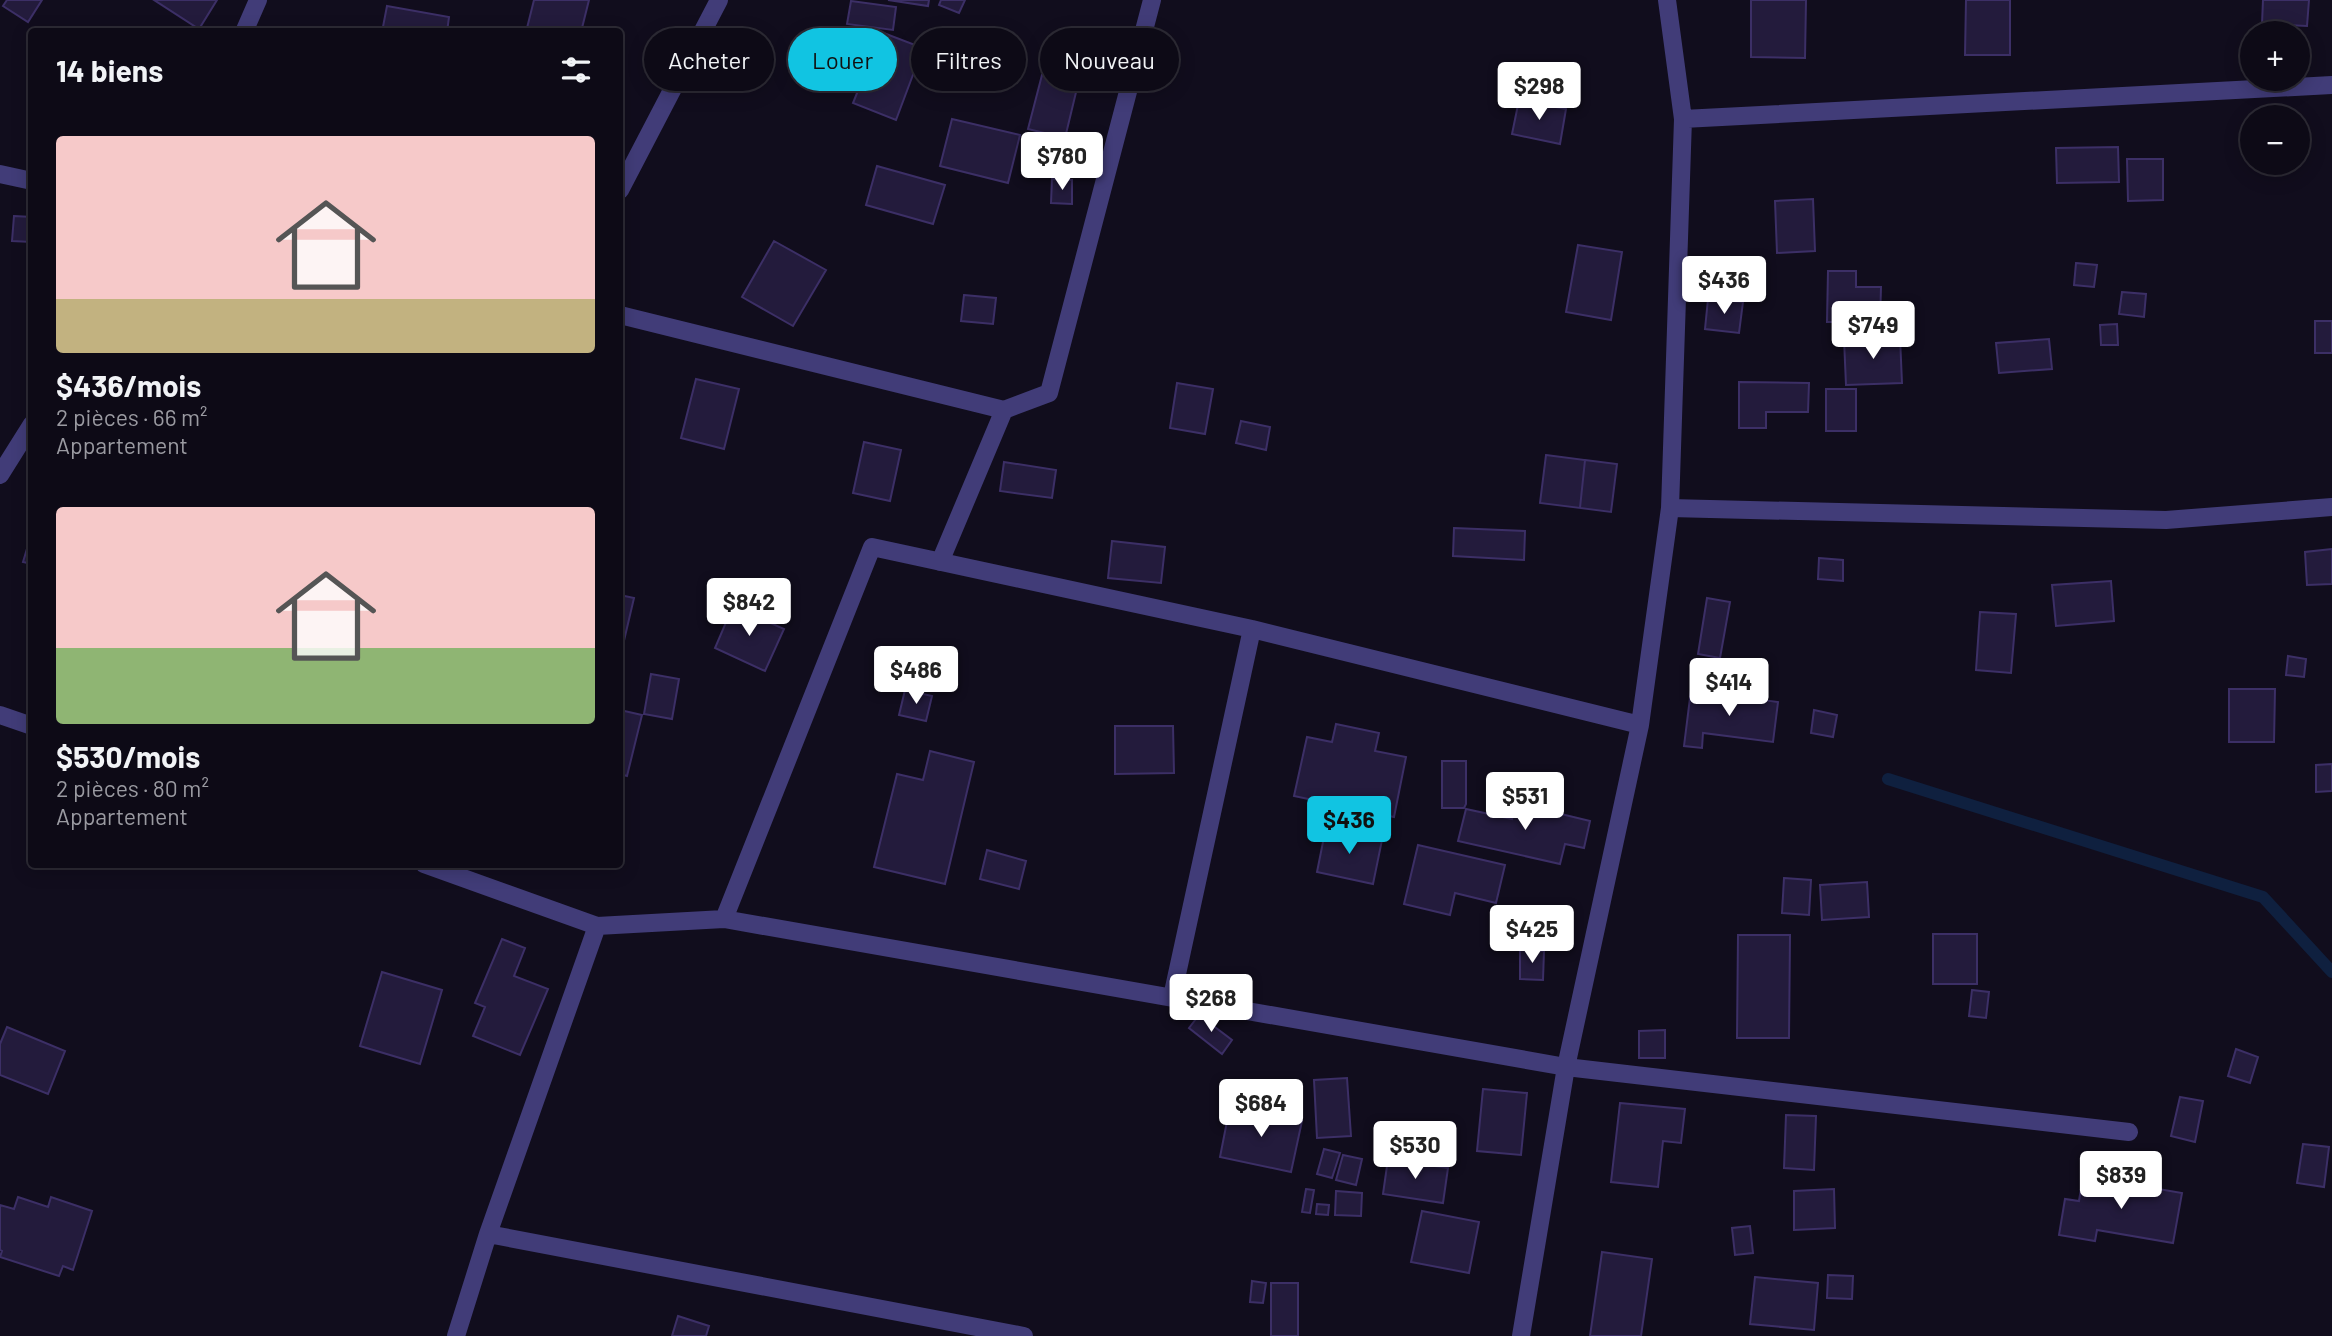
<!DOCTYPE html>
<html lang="fr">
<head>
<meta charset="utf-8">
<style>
  body { margin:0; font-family:Barlow,sans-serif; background:#1b1823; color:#f1f3f6; height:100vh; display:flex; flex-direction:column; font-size:26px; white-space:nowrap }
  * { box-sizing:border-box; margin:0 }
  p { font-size:23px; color:#9a9aa1 }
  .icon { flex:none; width:38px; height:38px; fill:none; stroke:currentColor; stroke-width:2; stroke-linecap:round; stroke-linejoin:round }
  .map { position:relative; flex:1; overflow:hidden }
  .sheet { position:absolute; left:28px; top:28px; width:595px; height:840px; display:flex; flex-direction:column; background:#0d0a16; border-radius:7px; box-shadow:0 4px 18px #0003,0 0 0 2px #2d2b35 }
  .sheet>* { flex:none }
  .banner { position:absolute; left:644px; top:28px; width:665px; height:63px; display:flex; gap:14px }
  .fabs { position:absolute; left:2240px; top:21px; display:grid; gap:14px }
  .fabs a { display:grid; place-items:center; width:70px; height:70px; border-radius:50%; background:#0d0a16; box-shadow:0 4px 18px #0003,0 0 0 2px #2d2b35; font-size:35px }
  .price { position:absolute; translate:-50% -60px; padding:0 16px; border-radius:7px; background:#fff; color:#222; font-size:23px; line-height:46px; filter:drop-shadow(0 2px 4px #0008) }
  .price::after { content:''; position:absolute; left:50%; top:42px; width:21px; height:16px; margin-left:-10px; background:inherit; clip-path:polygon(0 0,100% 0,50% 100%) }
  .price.selected { background:#11c4e2; color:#111 }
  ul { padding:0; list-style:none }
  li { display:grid; align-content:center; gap:14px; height:371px; padding:0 28px }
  li span { display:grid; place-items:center; height:217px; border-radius:7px; color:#555 }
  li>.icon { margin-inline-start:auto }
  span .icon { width:126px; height:126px; fill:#fffc; stroke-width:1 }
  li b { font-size:30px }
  h2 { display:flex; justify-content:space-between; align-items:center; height:84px; padding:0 28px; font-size:30px }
  .chip { padding:0 24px; border-radius:32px; background:#0d0a16; box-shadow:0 4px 18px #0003,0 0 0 2px #2d2b35; font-size:24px; line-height:63px }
  .chip.selected { background:#11c4e2; color:#111 }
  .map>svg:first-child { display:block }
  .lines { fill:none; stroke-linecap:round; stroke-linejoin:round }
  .stream { stroke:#0f203f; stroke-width:12 }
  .building { fill:#231b3c; stroke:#3c2f66; stroke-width:2 }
  .minor { stroke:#413c78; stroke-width:18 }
</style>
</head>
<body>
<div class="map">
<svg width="2332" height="1336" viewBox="0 0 2332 1336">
  <rect width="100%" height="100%" fill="#110d1d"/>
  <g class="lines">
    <!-- stream -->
    <path class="stream" d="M 1888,779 L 2263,897 L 2332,972"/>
  </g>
  <!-- building -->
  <path class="building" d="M 7,0 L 42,0 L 28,22 L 3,6 Z
    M 154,0 L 217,0 L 199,29 Z
    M 534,0 L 589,0 L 581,32 L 526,32 Z
    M 888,0 L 929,0 L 928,6 Z
    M 941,0 L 965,0 L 959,13 L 939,5 Z
    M 1751,0 L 1806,0 L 1805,58 L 1751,57 Z
    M 1966,0 L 2010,0 L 2010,55 L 1965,55 Z
    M 2263,0 L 2309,0 L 2307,26 L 2262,24 Z
    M 851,1 L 896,7 L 893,30 L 847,24 Z
    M 387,6 L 449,17 L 447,32 L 382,32 Z
    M 881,32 L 923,48 L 896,120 L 853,103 L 870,61 L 852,54 L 859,33 L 877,40 Z
    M 1042,75 L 1078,84 L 1065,138 L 1028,129 Z
    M 1519,100 L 1566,109 L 1560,144 L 1512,134 Z
    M 952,119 L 1020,135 L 1008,183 L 940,166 Z
    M 2118,147 L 2119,182 L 2057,183 L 2056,148 Z
    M 2127,159 L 2163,159 L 2163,200 L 2128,201 Z
    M 877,166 L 945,185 L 933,224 L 866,205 Z
    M 1052,179 L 1072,180 L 1072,204 L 1051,203 Z
    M 1813,199 L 1815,251 L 1777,253 L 1775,201 Z
    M 14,216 L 32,217 L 32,242 L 12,241 Z
    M 774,241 L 826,270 L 793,326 L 742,297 Z
    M 1578,245 L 1622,252 L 1611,320 L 1566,312 Z
    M 2076,263 L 2097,265 L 2094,287 L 2074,285 Z
    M 1828,271 L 1856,271 L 1856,287 L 1881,287 L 1880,322 L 1827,322 Z
    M 2122,292 L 2146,294 L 2144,317 L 2119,314 Z
    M 964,295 L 996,298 L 993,324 L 961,321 Z
    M 1708,299 L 1743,302 L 1739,333 L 1705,329 Z
    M 2315,321 L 2332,321 L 2332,353 L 2315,353 Z
    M 2117,324 L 2118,345 L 2101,345 L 2100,325 Z
    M 1900,337 L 1902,383 L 1846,385 L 1844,339 Z
    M 2049,339 L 2052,369 L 1999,373 L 1996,343 Z
    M 696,379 L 739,389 L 724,449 L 681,438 Z
    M 1739,382 L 1809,383 L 1808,412 L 1766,412 L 1766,428 L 1739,428 Z
    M 1177,383 L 1213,389 L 1205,434 L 1170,428 Z
    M 1826,389 L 1856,389 L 1856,431 L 1826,431 Z
    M 1241,421 L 1270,427 L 1266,450 L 1236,443 Z
    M 864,442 L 901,450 L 890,501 L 853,493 Z
    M 1546,455 L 1585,460 L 1580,508 L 1540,503 Z
    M 1585,460 L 1617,464 L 1611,512 L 1580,508 Z
    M 1004,462 L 1056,470 L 1052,498 L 1000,491 Z
    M 1454,528 L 1525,531 L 1524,560 L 1453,556 Z
    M 32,532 L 32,564 L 23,562 Z
    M 1112,541 L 1165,547 L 1161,583 L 1108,578 Z
    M 2332,549 L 2332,584 L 2307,585 L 2305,552 Z
    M 1819,558 L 1843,560 L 1843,581 L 1818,579 Z
    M 2111,581 L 2114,621 L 2056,626 L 2052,585 Z
    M 620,595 L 634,598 L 623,645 L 620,644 Z
    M 1707,598 L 1730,602 L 1720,658 L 1698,654 Z
    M 733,606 L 784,629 L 765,671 L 715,648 Z
    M 1980,612 L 2016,614 L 2011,673 L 1976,670 Z
    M 2288,656 L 2306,659 L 2304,677 L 2286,675 Z
    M 651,674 L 679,679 L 672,719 L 644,714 Z
    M 2229,689 L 2275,689 L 2274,742 L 2229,742 Z
    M 905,690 L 932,696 L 926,721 L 899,715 Z
    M 1691,690 L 1778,702 L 1773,742 L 1703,733 L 1702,748 L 1684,746 Z
    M 620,710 L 642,715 L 627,776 L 620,774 Z
    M 1814,710 L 1837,715 L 1833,737 L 1811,733 Z
    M 1336,724 L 1379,733 L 1375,751 L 1406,757 L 1394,817 L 1294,796 L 1307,737 L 1332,742 Z
    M 1115,726 L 1173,726 L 1174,773 L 1115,774 Z
    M 930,751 L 974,762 L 945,884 L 874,867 L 897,774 L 923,780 Z
    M 1442,761 L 1466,761 L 1466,804 L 1464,808 L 1442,808 Z
    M 2332,764 L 2332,791 L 2316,792 L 2316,765 Z
    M 1516,803 L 1590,821 L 1584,848 L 1565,844 L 1560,864 L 1458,841 L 1466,809 L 1512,819 Z
    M 1326,827 L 1382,840 L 1373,884 L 1317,872 Z
    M 1418,845 L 1505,865 L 1496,903 L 1455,893 L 1450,915 L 1404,904 Z
    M 987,850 L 1026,861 L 1019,889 L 980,879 Z
    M 1784,878 L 1811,880 L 1809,915 L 1782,913 Z
    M 1867,882 L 1869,917 L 1822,920 L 1820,885 Z
    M 1933,934 L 1977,934 L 1977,984 L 1933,984 Z
    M 1738,935 L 1790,935 L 1789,1038 L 1737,1038 Z
    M 502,939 L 525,948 L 514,976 L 548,989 L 520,1055 L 473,1036 L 485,1007 L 475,1003 Z
    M 1520,950 L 1544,951 L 1543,980 L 1520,979 Z
    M 382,972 L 442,990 L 420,1064 L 360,1046 Z
    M 1972,990 L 1989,992 L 1986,1018 L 1969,1016 Z
    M 1199,1015 L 1232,1040 L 1222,1054 L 1189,1028 Z
    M 7,1027 L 65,1051 L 48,1094 L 0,1075 L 0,1044 Z
    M 1665,1030 L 1665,1058 L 1639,1058 L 1639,1031 Z
    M 2236,1049 L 2258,1057 L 2250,1083 L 2228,1076 Z
    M 1347,1078 L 1351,1136 L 1317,1138 L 1314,1080 Z
    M 1483,1089 L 1527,1093 L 1521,1155 L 1477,1151 Z
    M 2180,1097 L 2203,1101 L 2195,1142 L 2171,1136 Z
    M 1620,1103 L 1685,1109 L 1681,1143 L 1663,1141 L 1658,1187 L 1611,1182 Z
    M 1230,1106 L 1302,1121 L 1291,1172 L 1220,1157 Z
    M 1786,1115 L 1816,1116 L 1814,1170 L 1784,1168 Z
    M 2303,1144 L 2329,1147 L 2324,1187 L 2297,1183 Z
    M 1324,1149 L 1340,1153 L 1332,1178 L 1317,1174 Z
    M 1343,1155 L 1362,1159 L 1356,1185 L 1336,1180 Z
    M 1388,1159 L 1448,1168 L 1443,1203 L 1383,1194 Z
    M 2083,1176 L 2182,1193 L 2173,1243 L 2097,1230 L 2095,1241 L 2059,1235 L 2065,1199 L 2079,1201 Z
    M 1306,1189 L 1314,1190 L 1310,1213 L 1302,1212 Z
    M 1834,1189 L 1835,1228 L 1794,1230 L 1794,1191 Z
    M 1336,1191 L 1362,1193 L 1361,1216 L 1335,1215 Z
    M 18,1197 L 48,1207 L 51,1197 L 92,1211 L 73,1270 L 63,1266 L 59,1276 L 0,1257 L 2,1251 L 0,1250 L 0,1205 L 14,1209 Z
    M 1317,1204 L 1329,1205 L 1328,1215 L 1316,1214 Z
    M 1422,1211 L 1479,1222 L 1469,1273 L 1411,1262 Z
    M 1750,1226 L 1753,1253 L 1735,1255 L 1732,1228 Z
    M 1602,1252 L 1652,1259 L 1641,1336 L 1590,1336 Z
    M 1828,1275 L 1853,1276 L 1852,1299 L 1827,1298 Z
    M 1755,1277 L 1818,1283 L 1814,1330 L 1750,1324 Z
    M 1252,1281 L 1266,1283 L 1263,1303 L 1250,1302 Z
    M 1271,1283 L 1298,1283 L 1298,1336 L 1271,1336 Z
    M 678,1316 L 709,1326 L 706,1336 L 672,1336 Z"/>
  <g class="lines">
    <!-- minor -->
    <path class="minor" d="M 244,32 L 258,0
      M 1683,119 L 2332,85
      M 0,174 L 32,181
      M 620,190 L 719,0
      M 620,315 L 1004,410 L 1049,393 L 1152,0
      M 0,475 L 32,424
      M 1670,508 L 2166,520 L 2332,507
      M 940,562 L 1004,410
      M 0,715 L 32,726
      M 424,864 L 597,926 L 724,919 L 1566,1067 L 2129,1132
      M 724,919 L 872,547 L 1252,629 L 1640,725
      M 1172,997 L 1252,629
      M 488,1234 L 1024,1336
      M 456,1336 L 488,1234 L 597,926
      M 1521,1336 L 1566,1067 L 1640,725 L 1670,508 L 1683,119 L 1667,0"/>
  </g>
</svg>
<div class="fabs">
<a>+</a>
<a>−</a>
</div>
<b class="price" style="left:1539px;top:122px">$298</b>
<b class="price" style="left:1062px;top:192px">$780</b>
<b class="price" style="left:1724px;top:316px">$436</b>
<b class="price" style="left:1873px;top:361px">$749</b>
<b class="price" style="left:749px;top:638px">$842</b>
<b class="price" style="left:916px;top:706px">$486</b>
<b class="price" style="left:1729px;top:718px">$414</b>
<b class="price" style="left:1525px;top:832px">$531</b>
<b class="price selected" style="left:1349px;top:856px">$436</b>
<b class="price" style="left:1532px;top:965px">$425</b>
<b class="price" style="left:1211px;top:1034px">$268</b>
<b class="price" style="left:1261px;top:1139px">$684</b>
<b class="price" style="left:1415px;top:1181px">$530</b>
<b class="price" style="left:2121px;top:1211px">$839</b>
<div class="banner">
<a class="chip">Acheter</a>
<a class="chip selected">Louer</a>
<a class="chip">Filtres</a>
<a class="chip">Nouveau</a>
</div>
<section class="sheet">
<h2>14 biens<svg class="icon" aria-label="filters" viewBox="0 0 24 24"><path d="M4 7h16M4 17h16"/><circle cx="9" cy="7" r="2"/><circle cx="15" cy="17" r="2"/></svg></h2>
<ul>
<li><span style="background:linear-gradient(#f6c9c9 75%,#c2b280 0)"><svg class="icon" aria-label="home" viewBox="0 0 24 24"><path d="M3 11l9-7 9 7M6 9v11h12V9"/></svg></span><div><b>$436/mois</b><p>2 pièces · 66 m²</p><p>Appartement</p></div></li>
<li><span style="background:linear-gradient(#f6c9c9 65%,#8fb573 0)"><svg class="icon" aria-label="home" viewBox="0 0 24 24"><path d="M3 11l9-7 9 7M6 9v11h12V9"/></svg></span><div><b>$530/mois</b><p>2 pièces · 80 m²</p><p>Appartement</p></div></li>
</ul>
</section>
</div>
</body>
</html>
